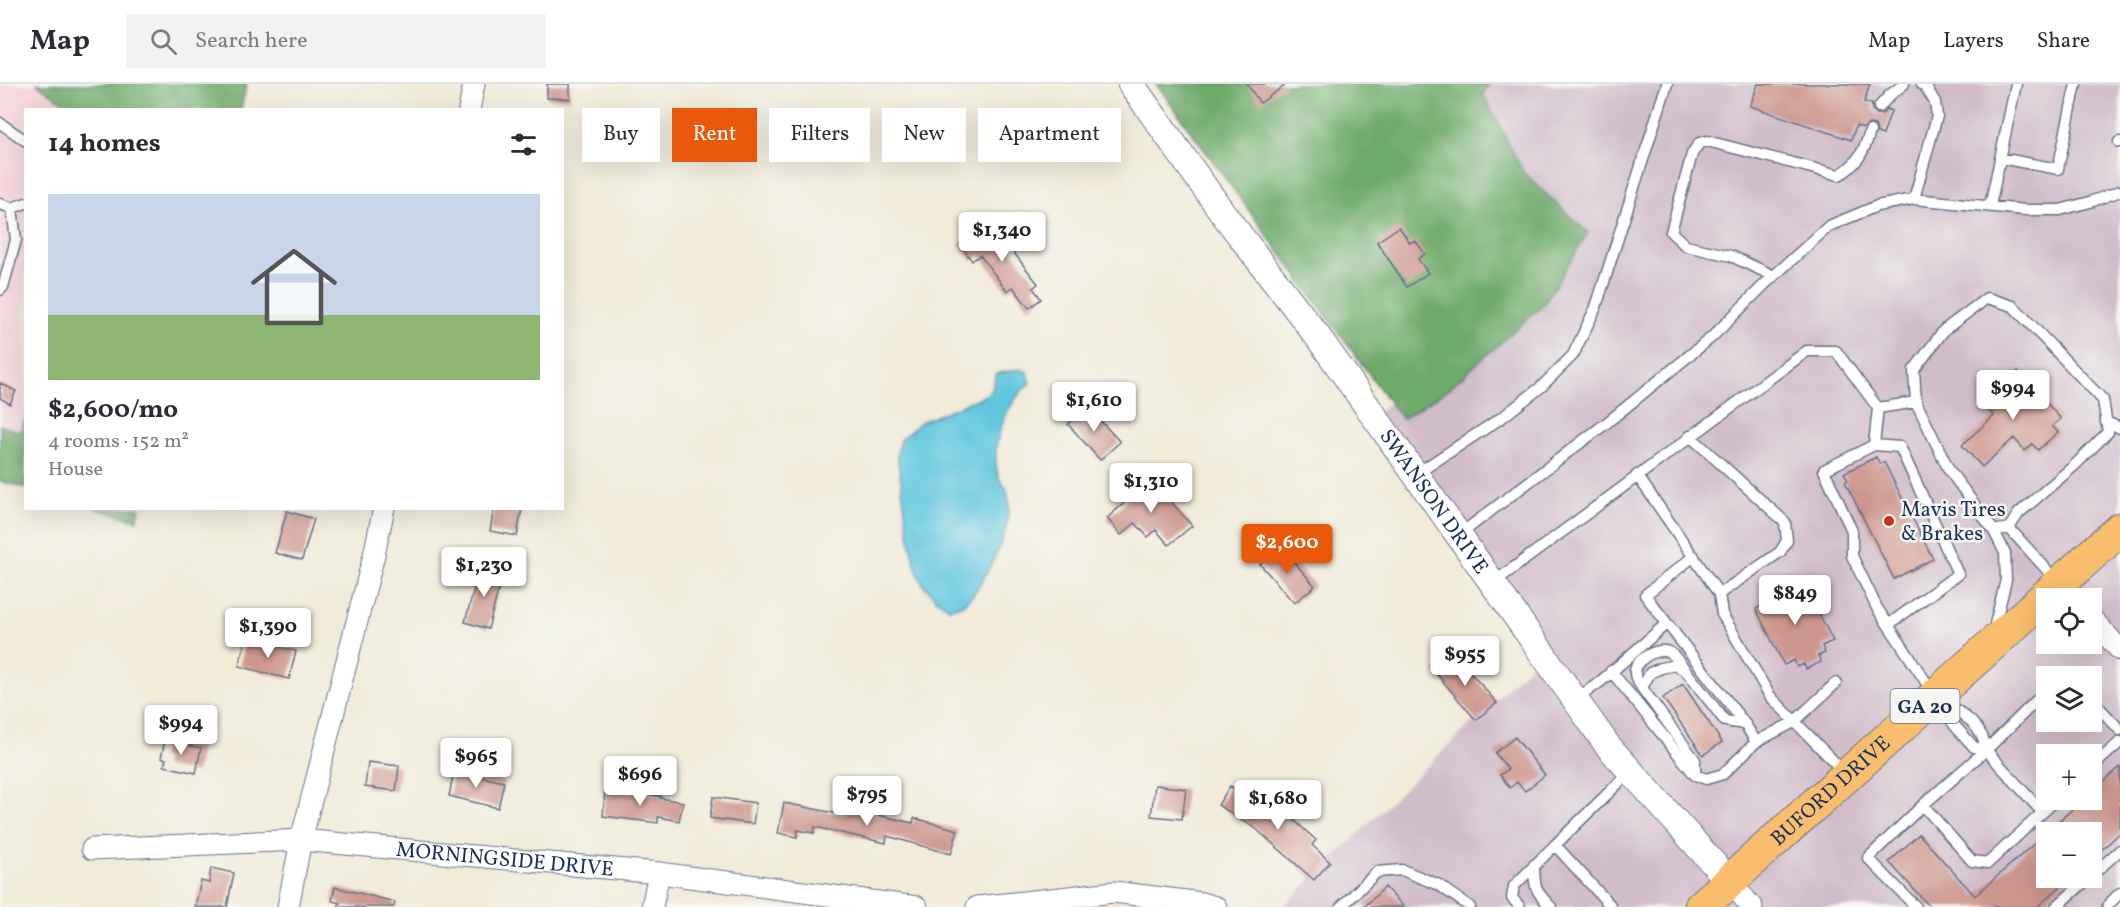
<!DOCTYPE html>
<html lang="en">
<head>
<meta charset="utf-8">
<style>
  body { margin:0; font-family:Vollkorn,serif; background:#f2f2f3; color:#2b2b33; height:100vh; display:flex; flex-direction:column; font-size:22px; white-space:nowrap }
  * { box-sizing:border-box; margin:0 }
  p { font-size:20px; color:#7c7c81 }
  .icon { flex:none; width:33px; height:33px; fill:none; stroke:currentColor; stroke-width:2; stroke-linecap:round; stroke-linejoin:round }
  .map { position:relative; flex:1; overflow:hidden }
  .side { position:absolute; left:24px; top:24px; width:540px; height:402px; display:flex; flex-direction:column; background:#fff; border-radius:0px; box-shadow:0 6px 24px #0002 }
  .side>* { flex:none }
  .top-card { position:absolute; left:582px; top:24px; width:570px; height:54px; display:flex; gap:12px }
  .fabs { position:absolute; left:2036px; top:504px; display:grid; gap:12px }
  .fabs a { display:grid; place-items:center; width:66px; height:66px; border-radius:0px; background:#fff; box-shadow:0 6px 24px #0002; font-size:30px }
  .price { position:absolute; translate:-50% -51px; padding:0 14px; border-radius:6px; background:#fff; color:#222; font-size:20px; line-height:39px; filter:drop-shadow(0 2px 3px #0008) }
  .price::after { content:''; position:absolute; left:50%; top:36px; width:18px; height:14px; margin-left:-9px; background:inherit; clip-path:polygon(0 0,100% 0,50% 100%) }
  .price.selected { background:#ea580c; color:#fff }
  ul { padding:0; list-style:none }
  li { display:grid; align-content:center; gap:12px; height:318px; padding:0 24px }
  li span { display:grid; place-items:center; height:186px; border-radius:0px; color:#555 }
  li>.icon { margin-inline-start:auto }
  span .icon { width:108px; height:108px; fill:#fffc; stroke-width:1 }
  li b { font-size:26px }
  h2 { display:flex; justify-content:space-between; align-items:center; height:72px; padding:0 24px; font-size:26px }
  .pill { padding:0 21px; border-radius:0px; background:#fff; box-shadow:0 6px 24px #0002; font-size:21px; line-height:54px }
  .pill.selected { background:#ea580c; color:#fff }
  header { display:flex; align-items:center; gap:36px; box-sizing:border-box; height:84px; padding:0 30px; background:#fff; border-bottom:2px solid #e1e1e2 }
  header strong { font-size:28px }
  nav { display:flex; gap:33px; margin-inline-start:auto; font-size:21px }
  .search { width:420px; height:54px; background:#f2f2f3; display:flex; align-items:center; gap:15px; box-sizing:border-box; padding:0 21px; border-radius:0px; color:#7c7c81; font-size:22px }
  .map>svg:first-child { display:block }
  .built { fill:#f6cfd8 }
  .industrial { fill:#d1bdca; fill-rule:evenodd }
  .forest { fill:#6eaa6b; stroke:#446c64; stroke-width:1.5 }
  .water { fill:#60c6de; stroke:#3e7a9e; stroke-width:1.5 }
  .building { fill:#cd968c }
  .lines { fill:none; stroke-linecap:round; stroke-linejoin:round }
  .service-casing { stroke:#667189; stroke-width:13 }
  .minor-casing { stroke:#667189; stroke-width:23 }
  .tertiary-casing { stroke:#667189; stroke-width:28 }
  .trunk-casing { stroke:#667189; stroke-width:35 }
  .service { stroke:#fff; stroke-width:10 }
  .minor { stroke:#fff; stroke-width:21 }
  .tertiary { stroke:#fff; stroke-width:26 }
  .trunk { stroke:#f9be6d; stroke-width:33 }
  .poi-dot { fill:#c8321e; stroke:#f6f6f2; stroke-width:2 }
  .labels { text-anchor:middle; stroke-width:5; stroke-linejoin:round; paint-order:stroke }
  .shield { fill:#f6f6f2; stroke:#5d6b8a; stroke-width:1.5 }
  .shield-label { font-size:20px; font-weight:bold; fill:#1b2f5e }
  .street-label { font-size:21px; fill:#1b2f5e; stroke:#f6f6f2 }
  .poi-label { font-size:21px; fill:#1b2f5e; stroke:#f6f6f2; text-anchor:start }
</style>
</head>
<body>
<header>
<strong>Map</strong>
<div class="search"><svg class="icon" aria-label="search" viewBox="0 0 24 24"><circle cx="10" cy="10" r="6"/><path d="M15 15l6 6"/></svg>Search here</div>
<nav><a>Map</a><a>Layers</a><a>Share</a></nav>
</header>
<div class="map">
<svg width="2120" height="823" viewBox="0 0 2120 823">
  <rect width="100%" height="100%" fill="#f6f6f2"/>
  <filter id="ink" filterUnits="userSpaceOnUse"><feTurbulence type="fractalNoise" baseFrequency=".0167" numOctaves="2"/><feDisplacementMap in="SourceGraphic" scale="12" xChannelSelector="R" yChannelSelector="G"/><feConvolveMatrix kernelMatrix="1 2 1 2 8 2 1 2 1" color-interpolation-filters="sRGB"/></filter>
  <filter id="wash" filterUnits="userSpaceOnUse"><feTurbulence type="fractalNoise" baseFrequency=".008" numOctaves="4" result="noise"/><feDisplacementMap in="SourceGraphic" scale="24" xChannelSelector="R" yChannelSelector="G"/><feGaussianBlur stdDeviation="1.35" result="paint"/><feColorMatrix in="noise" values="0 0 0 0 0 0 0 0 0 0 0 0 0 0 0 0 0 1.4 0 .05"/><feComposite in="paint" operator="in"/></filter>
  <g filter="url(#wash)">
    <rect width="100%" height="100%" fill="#f1ebd8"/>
    <!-- built -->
    <path class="built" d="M 0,0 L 37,0 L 73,25 L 26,26 L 25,335 L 20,348 L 0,341 Z"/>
    <!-- industrial -->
    <path class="industrial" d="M 1436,0 L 2120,0 L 2120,823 L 1283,823 L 1536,576 L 1371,335 L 1555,177 ZM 2046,514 L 2091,514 L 2091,560 L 2046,560 ZM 2046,592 L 2091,592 L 2091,638 L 2046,638 ZM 2046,670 L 2091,670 L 2091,716 L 2046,716 ZM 2046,748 L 2091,748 L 2091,794 L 2046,794 Z"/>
    <!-- forest -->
    <path class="forest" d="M 37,0 L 247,0 L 241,25 L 73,25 Z
      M 1156,0 L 1489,0 L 1483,10 L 1524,89 L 1588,149 L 1543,221 L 1446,307 L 1402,335 Z
      M 25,335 L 25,404 L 0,397 L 0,341 L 20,348 Z
      M 96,425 L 140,424 L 140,425 L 137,436 Z"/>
    <!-- water -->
    <path class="water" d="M 1019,285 L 1028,288 L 1030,299 C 1006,319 990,359 998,391 C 1000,399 1008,403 1008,411 C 1009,418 1009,427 1008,434 C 1005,455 981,508 963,520 C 959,522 953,523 949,524 L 936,515 L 922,499 L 915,481 L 908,446 L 897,370 L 900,356 L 921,338 L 984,312 L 992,306 L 996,290 Z"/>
    <g id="blocks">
      <!-- building -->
      <path class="building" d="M 547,0 L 570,0 L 570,15 L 547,14 Z
        M 1247,0 L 1287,0 L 1260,19 Z
        M 1758,0 L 1870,0 L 1864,18 L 1872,20 L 1872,26 L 1877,30 L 1882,30 L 1887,25 L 1891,27 L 1883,51 L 1877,49 L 1875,41 L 1869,40 L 1863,44 L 1856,42 L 1851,56 L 1750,22 Z
        M 990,138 L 1038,200 L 1033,204 L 1041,215 L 1029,224 L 1013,203 L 1007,207 L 980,171 L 972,177 L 960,160 Z
        M 1399,143 L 1410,159 L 1415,156 L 1425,170 L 1418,175 L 1428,189 L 1407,203 L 1377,158 Z
        M 2018,287 L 2061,335 L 2052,342 L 2058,348 L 2038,366 L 2032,360 L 2025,367 L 2014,354 L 1982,383 L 1962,361 L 1994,332 L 1983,320 Z
        M 0,299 L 16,307 L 10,320 L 0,314 Z
        M 1087,322 L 1120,358 L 1100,376 L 1068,340 Z
        M 1876,373 L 1880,380 L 1884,378 L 1933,475 L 1894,495 L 1845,398 L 1848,396 L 1844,389 Z
        M 1152,395 L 1192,442 L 1169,461 L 1156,446 L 1148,453 L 1135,439 L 1121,451 L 1107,434 Z
        M 494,424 L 522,424 L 517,452 L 490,447 Z
        M 287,427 L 314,435 L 302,476 L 275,469 Z
        M 1280,462 L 1315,502 L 1294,519 L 1260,480 Z
        M 480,483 L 503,489 L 488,545 L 465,538 Z
        M 1791,500 L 1794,505 L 1804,500 L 1833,557 L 1822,562 L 1825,569 L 1818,572 L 1821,578 L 1806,585 L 1804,580 L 1797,583 L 1794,576 L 1784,581 L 1756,525 L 1766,519 L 1764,514 Z
        M 246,555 L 296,567 L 289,595 L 239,582 Z
        M 1454,570 L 1497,619 L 1476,636 L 1434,587 Z
        M 1683,600 L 1722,658 L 1703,671 L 1663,614 Z
        M 1515,653 L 1545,691 L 1525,707 L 1517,698 L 1510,704 L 1500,691 L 1508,685 L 1495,669 Z
        M 165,656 L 201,664 L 196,689 L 164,682 L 166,675 L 161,674 Z
        M 368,678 L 399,682 L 396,707 L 365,703 Z
        M 2120,683 L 2120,749 L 2091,775 L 2091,748 L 2046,748 L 2083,716 L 2091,716 L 2091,709 Z
        M 454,687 L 504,698 L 498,724 L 449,712 Z
        M 1155,701 L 1186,705 L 1182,735 L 1151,732 Z
        M 1230,702 L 1279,732 L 1284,727 L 1316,756 L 1312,761 L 1330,778 L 1314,796 L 1255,744 L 1218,721 Z
        M 605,706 L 661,712 L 660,714 L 683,718 L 679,737 L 658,733 L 658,739 L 603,732 Z
        M 713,713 L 756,719 L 753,740 L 710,734 Z
        M 784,719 L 845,731 L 846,724 L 913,739 L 914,734 L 958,746 L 951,770 L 887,752 L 886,759 L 815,743 L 814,749 L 798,746 L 797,753 L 778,749 Z
        M 2046,749 L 2046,794 L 2070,794 L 2037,823 L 1930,823 L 1889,778 L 1919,750 L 1975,812 Z
        M 211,784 L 234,789 L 227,823 L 195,823 L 201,797 L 209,799 Z
        M 335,803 L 395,818 L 394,823 L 338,823 L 340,819 L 332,817 Z
        M 1385,803 L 1404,823 L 1364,823 Z"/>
    </g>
  </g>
  <g filter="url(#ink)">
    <use href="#blocks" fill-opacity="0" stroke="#667189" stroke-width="1.5"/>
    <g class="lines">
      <defs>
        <path id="service" d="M 1879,23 L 1890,11 L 1904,0
          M 0,39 L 26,57
          M 2119,58 L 2120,58
          M 2000,74 L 2058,85 L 2076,0
          M 1914,115 L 1937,32 L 1935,18 L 1925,2 L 1922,0
          M 0,120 L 12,124 L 26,119
          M 1990,122 L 2016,0
          M 1774,192 L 1731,172 L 1686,162 L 1671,148 L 1692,70 L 1699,59 L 1707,57 L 1839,91 C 1857,81 1865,66 1870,47
          M 0,206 L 3,203 L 16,156 L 12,124
          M 1987,214 L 2013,222 L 2103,316 L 2108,348 L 2075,381 L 2019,429 L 2009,444 L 1994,447 L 1949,386 L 1916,318 L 1914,286 L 1944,246 Z
          M 2106,338 L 2120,344
          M 1690,352 L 1785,438 L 1787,457 L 1780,468 L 1719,510 L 1722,530 L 1770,612 L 1844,688
          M 1874,361 L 1878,324
          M 1416,390 L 1504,332 L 1541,303 L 1573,271 L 1596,223 L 1667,0
          M 1637,391 L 1719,510
          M 2009,444 L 2057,497
          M 1459,451 L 1609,337 L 1712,253 L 1766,199 L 1829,142 L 1877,122 L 1914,115 L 2025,126 L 2060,126 L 2090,118 L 2120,107
          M 1694,472 L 1645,511 L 1745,640 L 1756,658
          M 1493,499 L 1807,267 L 1836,267 L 1878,324 L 1916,318
          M 1888,541 L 1958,490 L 1900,363 L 1874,361 L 1824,386 L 1852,447 L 1852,472 L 1877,524 L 1955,642 L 1974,663 L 1986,666 L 2042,728
          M 1993,548 L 2006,496 L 2005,469 L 1994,447
          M 1611,587 L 1695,691 L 1706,695 L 1723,690 L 1756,658 L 1794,638 L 1836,599
          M 1642,604 C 1638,598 1634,593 1635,586 C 1639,573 1659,562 1671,569 C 1676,573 1680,580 1684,584
          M 2046,607 L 1986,666 L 1923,721 L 1972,777 L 1988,779 L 2056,716
          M 2091,615 L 2120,646
          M 1575,616 L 1600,598 L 1666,540
          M 1941,616 C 1960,628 1984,642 1986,666
          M 2091,684 L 2120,658
          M 1695,691 L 1695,676 L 1642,604 L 1650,589 L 1661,584 L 1675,581 L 1686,587 L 1725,637 L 1745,640
          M 1534,781 C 1534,803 1535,807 1551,823
          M 2091,792 L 2120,766
          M 2108,821 L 2120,809
          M 1341,823 L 1377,788 L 1402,786 L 1439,801 L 1470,823
          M 1520,823 L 1512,814 L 1514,802 L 1555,761
          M 1608,823 L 1610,821 L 1555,761 L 1630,688
          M 1916,823 L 1868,774 L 1923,721
          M 2056,823 L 2089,794"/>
        <g id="minor">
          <path d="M 469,26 L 474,0"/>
          <path d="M 2059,499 L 2073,514"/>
          <path d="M 2091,534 L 2120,566"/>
          <path id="s1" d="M 92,765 L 301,756 L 659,789 L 917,823"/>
          <path d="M 1730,798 L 1752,823"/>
          <path d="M 288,823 L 301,756 L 374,471 L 384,424"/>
          <path d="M 652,823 L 659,789"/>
          <path d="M 977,823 L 1114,808 L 1202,819 L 1216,823"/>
        </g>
        <g id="tertiary">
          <path id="s2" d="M 1131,0 L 1225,132 L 1318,253 L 1608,662 L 1730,798"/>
        </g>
        <g id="trunk">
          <path id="s3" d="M 1701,823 L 2120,445"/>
        </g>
      </defs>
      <!-- service casing -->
      <use href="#service" class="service-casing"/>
      <!-- minor casing -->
      <use href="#minor" class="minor-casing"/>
      <!-- tertiary casing -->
      <use href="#tertiary" class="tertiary-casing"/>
      <!-- trunk casing -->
      <use href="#trunk" class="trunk-casing"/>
      <!-- service -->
      <use href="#service" class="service"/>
      <!-- minor -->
      <use href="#minor" class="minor"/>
      <!-- tertiary -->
      <use href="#tertiary" class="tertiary"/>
      <!-- trunk -->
      <use href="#trunk" class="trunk"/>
    </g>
  </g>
  <!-- markers -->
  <circle class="poi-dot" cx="1889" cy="437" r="6"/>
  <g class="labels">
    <!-- shield labels -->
    <rect class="shield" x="1890.5" y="605" width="69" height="34" rx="4.5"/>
    <g class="shield-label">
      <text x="1925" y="629">GA 20</text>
    </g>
    <!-- street labels -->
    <g class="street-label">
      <text dy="7" stroke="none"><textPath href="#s2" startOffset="516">SWANSON DRIVE</textPath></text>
      <text dy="7" stroke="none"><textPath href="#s3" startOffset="174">BUFORD DRIVE</textPath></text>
      <text dy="7" stroke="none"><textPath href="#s1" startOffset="414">MORNINGSIDE DRIVE</textPath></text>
    </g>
    <!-- poi labels -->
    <g class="poi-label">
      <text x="1901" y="432">Mavis Tires<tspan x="1901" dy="24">&amp; Brakes</tspan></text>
    </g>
  </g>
</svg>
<div class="fabs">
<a><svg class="icon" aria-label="locate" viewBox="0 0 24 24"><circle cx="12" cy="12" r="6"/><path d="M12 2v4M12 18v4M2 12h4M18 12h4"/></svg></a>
<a><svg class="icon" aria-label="layers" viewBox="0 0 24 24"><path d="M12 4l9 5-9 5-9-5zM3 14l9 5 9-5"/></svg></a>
<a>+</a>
<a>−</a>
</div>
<b class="price" style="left:1002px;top:179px">$1,340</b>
<b class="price" style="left:2013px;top:337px">$994</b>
<b class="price" style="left:1094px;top:349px">$1,610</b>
<b class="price" style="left:1151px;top:430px">$1,310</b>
<b class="price selected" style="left:1287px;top:491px">$2,600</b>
<b class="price" style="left:484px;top:514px">$1,230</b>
<b class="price" style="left:1795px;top:542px">$849</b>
<b class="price" style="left:268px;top:575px">$1,390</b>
<b class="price" style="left:1465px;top:603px">$955</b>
<b class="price" style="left:181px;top:672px">$994</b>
<b class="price" style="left:476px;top:705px">$965</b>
<b class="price" style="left:640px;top:723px">$696</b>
<b class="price" style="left:867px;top:743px">$795</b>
<b class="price" style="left:1278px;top:747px">$1,680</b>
<div class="top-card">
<a class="pill">Buy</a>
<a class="pill selected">Rent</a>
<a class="pill">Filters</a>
<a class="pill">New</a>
<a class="pill">Apartment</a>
</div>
<section class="side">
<h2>14 homes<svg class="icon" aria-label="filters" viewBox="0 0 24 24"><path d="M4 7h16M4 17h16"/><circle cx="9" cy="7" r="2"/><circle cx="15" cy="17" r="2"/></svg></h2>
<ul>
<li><span style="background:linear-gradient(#c9d6e8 65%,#8fb573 0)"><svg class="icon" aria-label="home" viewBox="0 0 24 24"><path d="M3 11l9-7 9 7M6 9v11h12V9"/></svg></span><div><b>$2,600/mo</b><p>4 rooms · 152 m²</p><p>House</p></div></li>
</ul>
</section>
</div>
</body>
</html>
